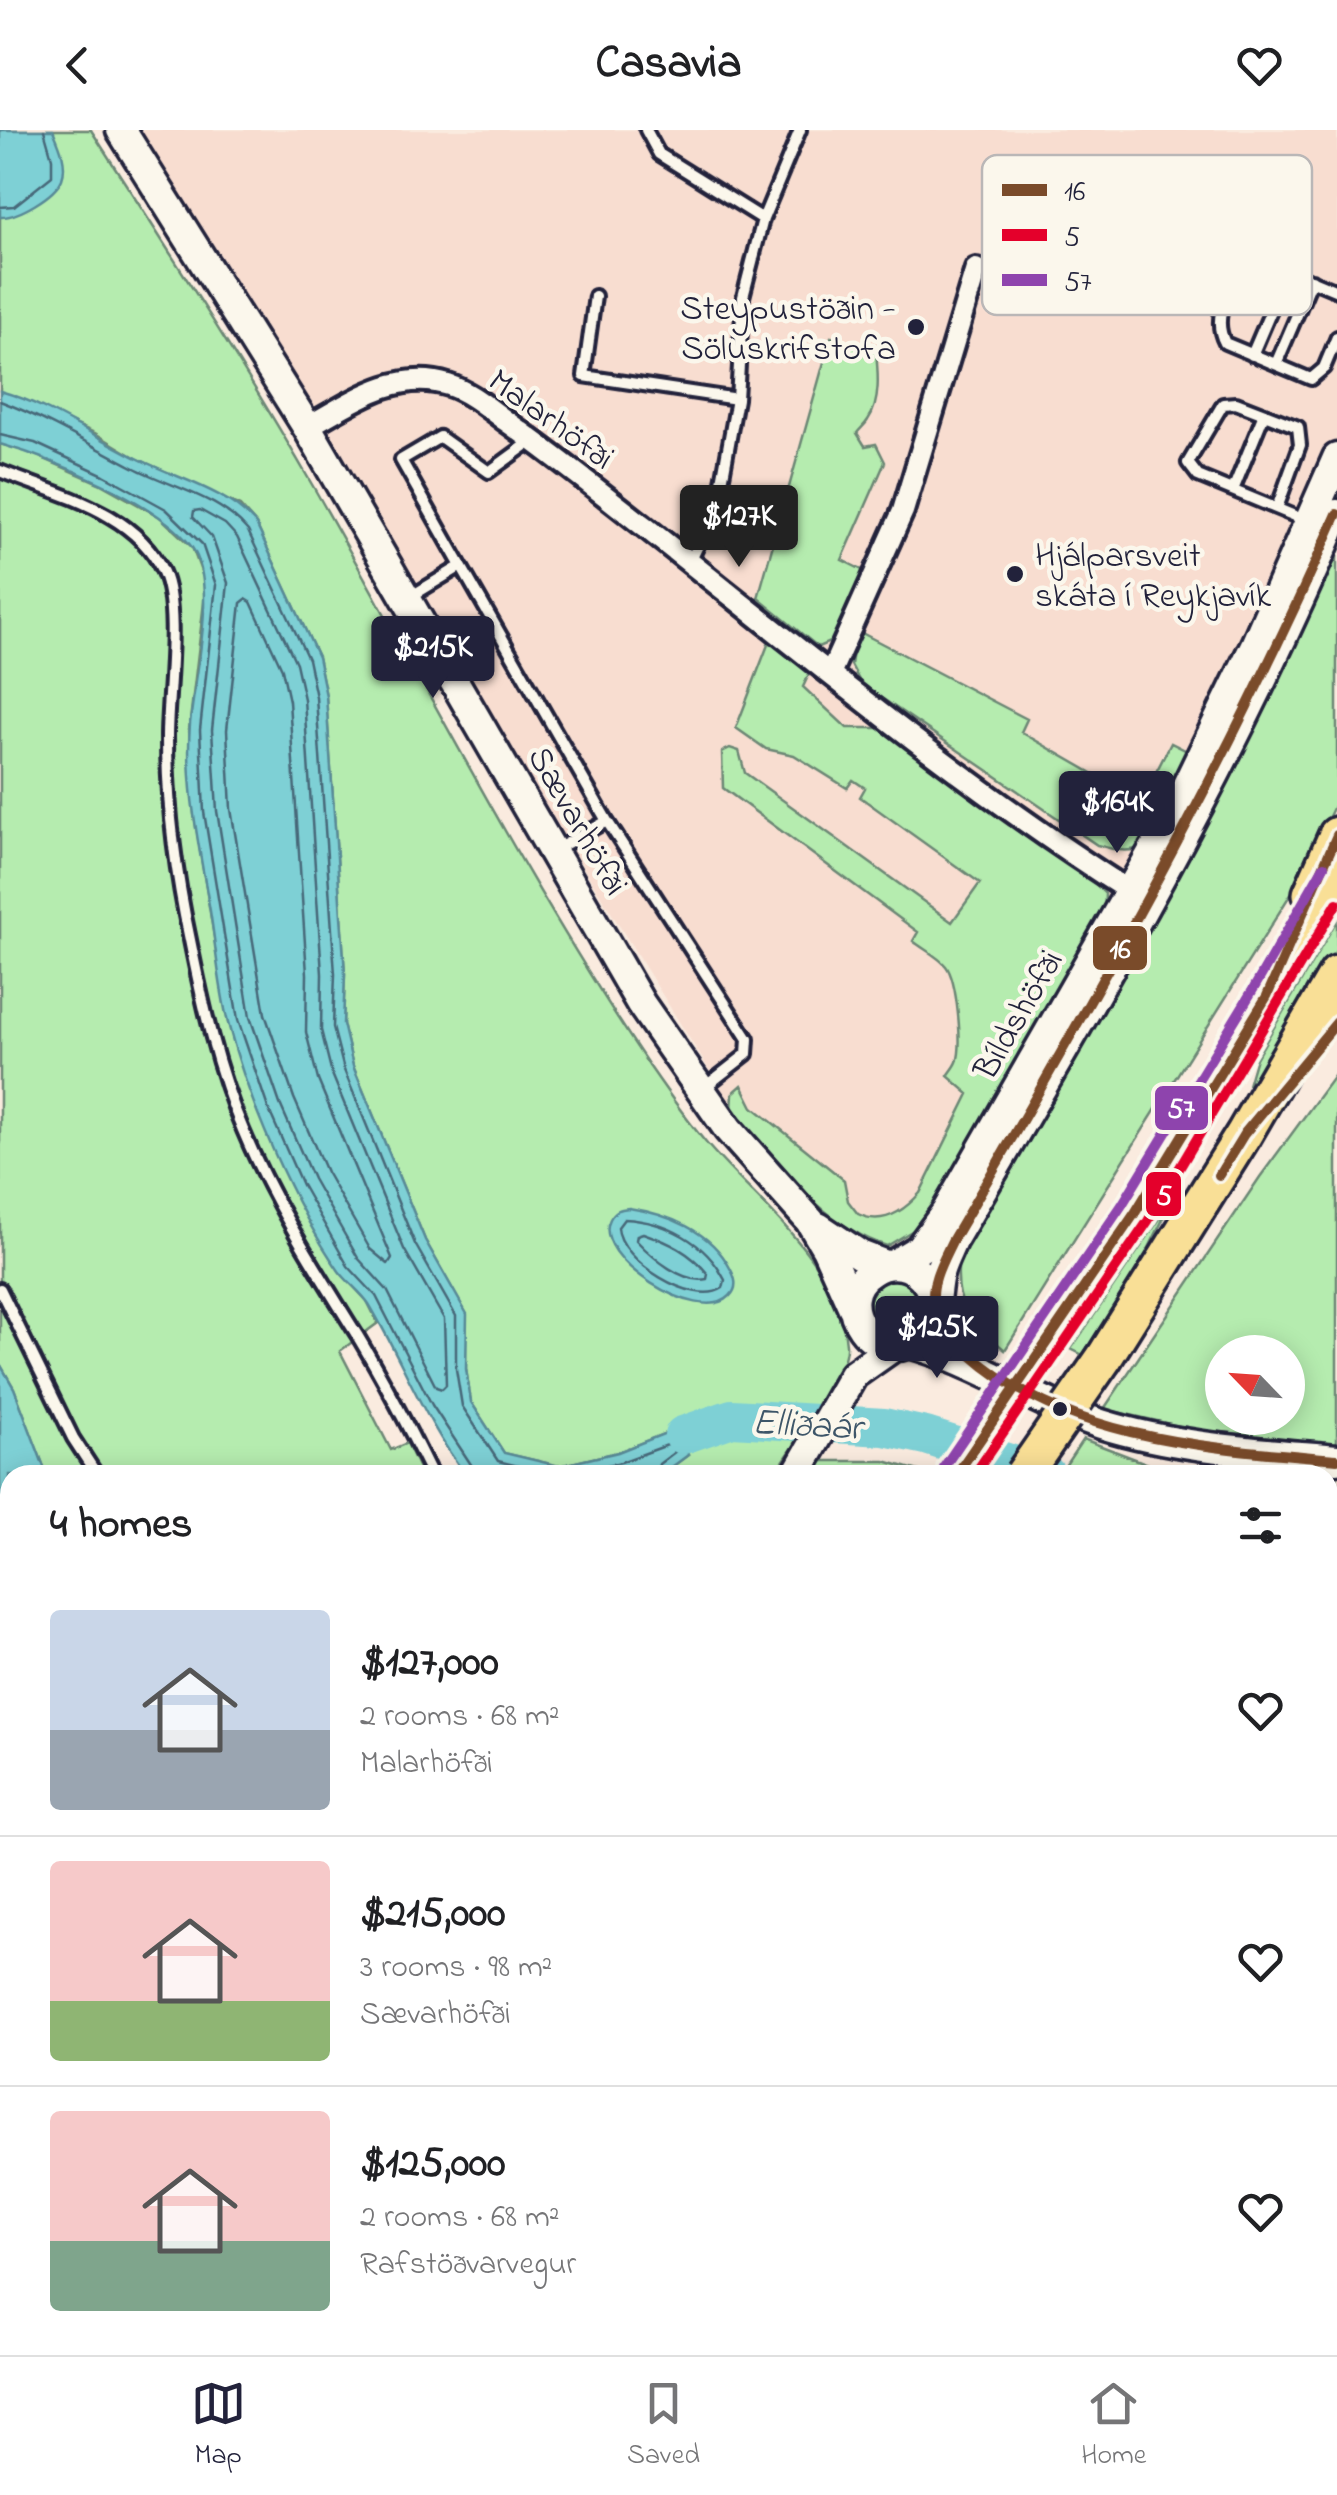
<!DOCTYPE html>
<html lang="en">
<head>
<meta charset="utf-8">
<style>
  body { margin:0; font-family:"Indie Flower",sans-serif; background:#f2f2f2; color:#202124; height:100vh; display:flex; flex-direction:column; font-size:38px; white-space:nowrap }
  * { box-sizing:border-box; margin:0 }
  p { font-size:32px; color:#757577 }
  .icon { flex:none; width:55px; height:55px; fill:none; stroke:currentColor; stroke-width:2; stroke-linecap:round; stroke-linejoin:round }
  .map { position:relative; flex:1; overflow:hidden }
  .sheet { position:absolute; left:0px; top:1335px; width:1338px; height:890px; display:flex; flex-direction:column; background:#fff; border-radius:30px 30px 0 0; box-shadow:0 5px 25px #0003 }
  .sheet>* { flex:none }
  .needle { width:65px; rotate:295deg }
  .buttons { position:absolute; left:1205px; top:1205px; display:grid; gap:20px }
  .buttons a { display:grid; place-items:center; width:100px; height:100px; border-radius:50%; background:#fff; box-shadow:0 5px 25px #0003; font-size:50px }
  .price { position:absolute; translate:-50% -85px; padding:0 22px; border-radius:10px; background:#22223b; color:#fff; font-size:32px; line-height:65px; filter:drop-shadow(0 2px 5px #0008) }
  .price::after { content:''; position:absolute; left:50%; top:60px; width:30px; height:22px; margin-left:-15px; background:inherit; clip-path:polygon(0 0,100% 0,50% 100%) }
  .price.active { background:#222; color:#fff }
  ul { padding:0; list-style:none }
  li { display:flex; align-items:center; gap:30px; height:250px; padding:0 50px }
  li+li { border-top:2px solid #e0e0e0 }
  li span { display:grid; place-items:center; flex:none; width:280px; height:200px; border-radius:10px; color:#555 }
  li>.icon { margin-inline-start:auto }
  span .icon { width:120px; height:120px; fill:#fffc; stroke-width:1 }
  li b { font-size:42px }
  h2 { display:flex; justify-content:space-between; align-items:center; height:120px; padding:0 50px; font-size:42px }
  header { display:flex; justify-content:space-between; align-items:center; height:130px; padding:0 50px; background:#fff; font-size:45px; font-weight:700 }
  .menu { display:flex; justify-content:space-around; align-items:center; height:140px; border-top:2px solid #e0e0e0; background:#fff; font-size:28px; color:#757577 }
  .menu a { display:grid; justify-items:center; gap:5px }
  .menu .active { color:#22223b }
  .map>svg:first-child { display:block }
  .built { fill:#f8ddd0 }
  .green { fill:#b5ecaf; stroke:#6c8775; stroke-width:2.5; fill-rule:evenodd }
  .water { fill:#7ed0d5; stroke:#598a97; stroke-width:2.5 }
  .lines { fill:none; stroke-linecap:round; stroke-linejoin:round }
  .shore { stroke:#476879; stroke-width:2.5 }
  .river { stroke:#7ed0d5; stroke-width:38 }
  .service-casing { stroke:#22223b; stroke-width:18 }
  .minor-casing { stroke:#22223b; stroke-width:28 }
  .tertiary-casing { stroke:#22223b; stroke-width:35 }
  .trunk-casing { stroke:#22223b; stroke-width:42 }
  .service { stroke:#fbf7ec; stroke-width:10 }
  .minor { stroke:#fbf7ec; stroke-width:20 }
  .tertiary { stroke:#fbf7ec; stroke-width:28 }
  .trunk { stroke:#f9df96; stroke-width:35 }
  .trunk-bridge-casing { stroke:#22223b; stroke-width:42; stroke-linecap:butt }
  .trunk-bridge { stroke:#f9df96; stroke-width:35 }
  .bus-1-casing { stroke:#fbf7ec; stroke-width:18 }
  .bus-2-casing { stroke:#fbf7ec; stroke-width:18 }
  .bus-3-casing { stroke:#fbf7ec; stroke-width:18 }
  .bus-1 { stroke:#7a4b2a; stroke-width:10 }
  .bus-2 { stroke:#e4002b; stroke-width:10 }
  .bus-3 { stroke:#8e44ad; stroke-width:10 }
  .poi-dot { fill:#22223b; stroke:#fbf7ec; stroke-width:4 }
  .labels { text-anchor:middle; stroke-width:9; stroke-linejoin:round; paint-order:stroke }
  .poi-label { font-size:35px; fill:#22223b; stroke:#fbf7ec; text-anchor:end }
  .street-label { font-size:35px; fill:#22223b; stroke:#fbf7ec }
  .water-label { font-size:38px; font-style:italic; fill:#3e5669; stroke:#fbf7ec }
  .key { fill:#fbf7ec; stroke:#bab7b7; stroke-width:2.5 }
  .key-label { font-size:28px; fill:#22223b }
  .line-badge { stroke:#fbf7ec; stroke-width:4 }
  .badge-label { font-size:28px; text-anchor:middle; font-weight:bold; fill:#fff }
</style>
</head>
<body>
<header><svg class="icon" aria-label="back" viewBox="0 0 24 24"><path d="M15 5l-7 7 7 7"/></svg>Casavia<svg class="icon" aria-label="heart" viewBox="0 0 24 24"><path d="M12 20l-8-8c-3-5 5-10 8-4 3-6 11-1 8 4z"/></svg></header>
<div class="map">
<svg width="1337" height="2225" viewBox="0 0 1337 2225">
  <rect width="100%" height="100%" fill="#faebdf"/>
  <filter id="ink" filterUnits="userSpaceOnUse"><feTurbulence type="fractalNoise" baseFrequency=".01" numOctaves="2"/><feDisplacementMap in="SourceGraphic" scale="20" xChannelSelector="R" yChannelSelector="G"/><feConvolveMatrix kernelMatrix="1 2 1 2 8 2 1 2 1" color-interpolation-filters="sRGB"/></filter>
  <g filter="url(#ink)">
    <!-- built -->
    <path class="built" d="M 124,0 L 1337,0 L 1337,354 L 1059,908 L 929,1129 L 854,1109 L 787,1065 Z"/>
    <!-- green -->
    <path class="green" d="M 0,0 L 91,0 C 167,118 244,236 314,358 C 425,552 525,752 650,937 C 668,963 687,990 707,1014 C 757,1073 839,1131 846,1214 C 849,1243 792,1317 774,1345 L 661,1345 L 688,1325 L 671,1301 L 618,1322 L 559,1336 L 504,1323 L 471,1272 L 466,1239 L 466,1183 L 425,1110 L 353,936 L 343,894 L 345,844 L 326,566 L 318,527 L 256,394 L 240,376 L 138,329 L 95,303 L 0,261 Z
      M 831,207 L 876,221 C 878,242 881,272 868,290 C 865,295 860,299 857,303 L 865,316 L 876,314 L 885,332 L 842,430 L 864,441 L 832,511 L 818,517 L 758,468 Z
      M 0,314 L 31,323 L 99,353 L 160,387 L 192,417 L 206,455 L 189,599 L 194,684 L 228,893 L 259,982 L 293,1059 L 340,1142 L 367,1171 L 378,1193 L 340,1221 L 391,1320 L 407,1313 L 422,1345 L 47,1345 L 14,1258 L 0,1234 Z
      M 1337,405 L 1337,670 L 1292,762 L 1005,1220 C 968,1189 953,1177 959,1126 Z
      M 856,500 L 1027,589 L 1021,602 L 1141,671 L 1171,613 L 1195,625 C 1184,646 1158,712 1136,719 C 1123,723 1109,718 1097,715 L 861,554 L 851,535 Z
      M 769,512 L 810,542 L 803,557 L 847,598 L 879,598 L 1089,747 L 1105,764 L 1104,785 L 935,1075 L 920,1096 L 887,1116 C 820,1095 778,1031 732,981 L 733,963 L 742,955 L 753,977 L 844,1050 L 848,1071 L 858,1084 C 882,1096 904,1081 920,1063 L 969,964 L 948,946 C 951,941 955,937 957,932 C 963,916 957,850 946,836 C 938,826 923,819 913,811 L 918,802 L 723,658 L 722,622 L 730,618 L 739,621 L 745,643 L 952,792 L 980,753 L 860,667 L 865,658 L 853,650 L 847,658 L 794,625 L 766,619 L 736,598 Z
      M 1337,790 L 1337,819 L 1271,930 L 1248,955 L 1256,928 Z
      M 1337,942 L 1337,1314 L 1192,1299 L 1104,1279 L 1260,1047 ZM 1222,1222 L 1288,1222 L 1288,1288 L 1222,1288 Z
      M 1172,1071 L 1145,1126 L 1083,1225 L 1071,1219 Z
      M866 1175a27 27 0 1 1 54 0a27 27 0 1 1-54 0Z
      M 1083,1309 L 1177,1345 L 1059,1345 Z
      M 821,1331 L 885,1331 L 922,1342 L 920,1345 L 812,1345 Z
      M 1239,1332 L 1337,1337 L 1337,2225 L 985,2225 L 982,2215 L 1328,2215 L 1328,1345 L 1236,1345 Z
      M 0,1589 L 10,1592 L 10,1765 L 0,1772 Z
      M 10,1833 L 10,2070 L 0,2061 L 0,1844 Z
      M 0,2184 L 10,2187 L 10,2215 L 96,2215 L 127,2225 L 0,2225 Z
      M 389,2215 L 934,2215 L 933,2225 L 424,2225 Z"/>
    <!-- water -->
    <path class="water" d="M 0,0 L 53,0 C 59,14 68,33 62,49 C 55,66 17,88 0,87 Z
      M 0,261 C 50,275 94,307 141,330 C 181,350 226,360 256,394 L 318,527 L 326,566 L 345,844 L 343,894 L 353,936 L 425,1110 L 467,1184 L 466,1239 L 471,1272 L 504,1323 L 559,1336 L 618,1322 L 671,1301 L 683,1305 L 688,1325 L 661,1345 L 466,1345 C 425,1293 403,1231 369,1174 C 361,1162 348,1153 339,1141 C 293,1075 248,971 228,893 C 219,857 216,818 210,781 C 200,721 185,655 190,594 C 194,548 219,454 191,416 C 158,372 52,329 0,314 Z
      M 629,1078 C 668,1084 711,1101 730,1138 C 735,1147 739,1157 730,1166 C 700,1197 590,1127 610,1089 C 615,1080 619,1079 629,1078 Z
      M 0,1234 L 14,1258 L 47,1345 L 10,1345 L 10,1592 L 0,1589 Z"/>
    <g class="lines">
      <!-- shore -->
      <path class="shore" d="M 0,77 L 14,76 L 52,46 L 52,28 L 44,0
        M 0,271 C 47,289 89,314 133,337 C 172,358 219,366 248,401 L 308,529 L 316,567 L 335,844 L 333,897 L 344,940 L 415,1114 L 456,1186 L 456,1239 L 462,1276 L 498,1331 L 554,1345
        M 0,305 L 35,313 L 104,345 L 166,379 L 202,414 L 216,455 L 200,600 L 204,682 L 238,890 L 268,978 L 302,1055 L 348,1136 L 376,1166 L 432,1275 L 472,1336 L 473,1345
        M 200,380 L 225,394 L 237,407 L 296,533 L 304,569 L 322,844 L 321,900 L 332,944 L 404,1119 L 444,1189 L 446,1255 L 442,1259 L 436,1257 L 387,1160 L 358,1128 L 313,1049 L 280,974 L 250,887 L 217,681 L 212,600 L 228,453 L 212,407 L 193,387 L 194,381 Z
        M 246,469 L 251,472 L 282,539 L 289,571 L 307,844 L 306,902 L 318,950 L 392,1128 L 388,1134 L 370,1119 L 326,1042 L 294,968 L 265,884 L 231,679 L 227,600 L 241,473 Z
        M 624,1089 C 666,1091 706,1112 725,1150 L 723,1158 C 694,1178 619,1130 618,1097 Z
        M 643,1103 C 669,1112 690,1122 708,1144 L 707,1149 C 683,1154 653,1128 636,1110 L 637,1105 Z
        M 563,1345 L 621,1332 L 673,1313 L 676,1321 L 659,1334 L 656,1345"/>
      <!-- river -->
      <path class="river" d="M 683,1305 L 732,1288 L 884,1297 L 926,1306 L 1047,1345"/>
      <defs>
        <path id="service" d="M 646,0 L 659,24 L 763,89
          M 1337,161 L 1260,129 L 1239,138 C 1229,163 1211,187 1225,213 L 1311,249 L 1324,238 L 1337,207
          M 595,166 L 584,246 L 737,269
          M 1252,225 L 1288,141
          M 1276,234 L 1312,150
          M 0,341 C 56,364 136,381 163,442 C 180,479 167,564 167,607 C 167,675 176,745 190,810 C 203,875 217,939 243,1000 C 273,1072 316,1139 357,1205 C 384,1250 409,1298 432,1345
          M 1233,360 L 1264,284
          M 1277,378 L 1300,315 L 1298,297 L 1236,273 L 1223,274 L 1188,333 L 1198,346 L 1307,391
          M 690,432 L 718,374 L 737,269 L 743,167 L 763,89 L 800,0
          M 461,436 L 401,330 L 440,307 L 489,342 L 533,310
          M 410,467 L 461,436 L 607,691
          M 555,720 L 607,691 L 748,909 L 747,924 L 701,960
          M 0,1159 L 73,1308 L 97,1345"/>
        <path id="minor" d="M 307,297 C 349,274 397,238 448,255 C 470,262 488,278 506,291 C 554,325 599,361 645,397 C 806,524 964,657 1137,766
          M 830,544 L 903,381 L 976,139"/>
        <path id="tertiary" d="M 121,0 L 307,297 L 641,874 L 728,999 L 810,1091 L 826,1118 L 853,1178
          M 818,1097 L 860,1125 L 886,1135
          M 894,1134 L 919,1119 L 946,1082 L 1166,698 L 1255,515 L 1337,328
          M 933,1166 C 928,1151 919,1139 902,1135 C 891,1133 881,1135 872,1141 C 825,1170 877,1242 920,1206 C 939,1190 933,1162 940,1140 C 943,1130 948,1121 952,1111 C 1091,874 1231,638 1337,384
          M 909,1213 C 977,1232 1034,1272 1101,1294 C 1177,1318 1258,1322 1337,1329
          M 796,1345 L 853,1245 L 894,1216"/>
        <path id="trunk" d="M 1311,764 L 1337,705
          M 1054,1202 C 1155,1053 1248,900 1337,743
          M 1104,1228 L 1244,1004 L 1337,844
          M 0,1785 L 10,1778
          M 0,1832 L 10,1821
          M 0,2077 L 10,2086
          M 0,2113 L 10,2116
          M 0,2167 L 10,2170
          M 159,2215 L 191,2225
          M 325,2215 L 359,2225
          M 941,2215 L 942,2225
          M 971,2215 L 974,2225
          M 231,2225 L 241,2215"/>
      </defs>
      <!-- service casing -->
      <use href="#service" class="service-casing"/>
      <!-- minor casing -->
      <use href="#minor" class="minor-casing"/>
      <!-- tertiary casing -->
      <use href="#tertiary" class="tertiary-casing"/>
      <!-- trunk casing -->
      <use href="#trunk" class="trunk-casing"/>
      <!-- service -->
      <use href="#service" class="service"/>
      <!-- minor -->
      <use href="#minor" class="minor"/>
      <!-- tertiary -->
      <use href="#tertiary" class="tertiary"/>
      <!-- trunk -->
      <use href="#trunk" class="trunk"/>
      <defs>
        <path id="trunk-bridge" d="M 956,1345 L 1054,1202
          M 1023,1345 L 1104,1228"/>
      </defs>
      <!-- trunk-bridge casing -->
      <use href="#trunk-bridge" class="trunk-bridge-casing"/>
      <!-- trunk-bridge -->
      <use href="#trunk-bridge" class="trunk-bridge"/>
      <defs>
        <path id="bus-1" d="M 1337,384 C 1227,636 1091,874 952,1111 C 943,1130 929,1154 934,1176 C 938,1195 956,1211 970,1224 C 1067,1311 1213,1318 1337,1329
          M 1219,1045 L 1244,1004 L 1337,892
          M 956,1345 L 1135,1083 L 1267,866 L 1337,705"/>
        <path id="bus-2" d="M 974,1345 L 1148,1091 L 1337,773"/>
        <path id="bus-3" d="M 944,1337 L 1122,1075 L 1254,858 L 1324,736"/>
      </defs>
      <!-- bus-1 casing -->
      <use href="#bus-1" class="bus-1-casing"/>
      <!-- bus-2 casing -->
      <use href="#bus-2" class="bus-2-casing"/>
      <!-- bus-3 casing -->
      <use href="#bus-3" class="bus-3-casing"/>
      <!-- bus-1 -->
      <use href="#bus-1" class="bus-1"/>
      <!-- bus-2 -->
      <use href="#bus-2" class="bus-2"/>
      <!-- bus-3 -->
      <use href="#bus-3" class="bus-3"/>
    </g>
  </g>
  <!-- markers -->
  <g class="poi-dot">
    <circle cx="916" cy="197" r="10"/>
    <circle cx="1015" cy="444" r="10"/>
    <circle cx="1060" cy="1279" r="9"/>
  </g>
  <g class="labels">
    <!-- poi labels -->
    <g class="poi-label">
      <text x="896" y="189">Steypustöðin -<tspan x="896" dy="40">Söluskrifstofa</tspan></text>
      <text x="1035" y="436" text-anchor="start">Hjálparsveit<tspan x="1035" dy="40">skáta í Reykjavík</tspan></text>
    </g>
    <!-- street labels -->
    <g class="street-label">
      <text transform="translate(552 288) rotate(36)" y="12">Malarhöfði</text>
      <text transform="translate(579 690) rotate(60)" y="12">Sævarhöfði</text>
      <text transform="translate(1017 884) rotate(-60)" y="12">Bíldshöfði</text>
    </g>
    <!-- water labels -->
    <g class="water-label">
      <text transform="translate(807 1293) rotate(3)" y="13">Elliðaár</text>
    </g>
  </g>
  <!-- legend -->
  <rect x="982" y="25" width="330" height="160" rx="15" class="key"/>
  <rect x="1002" y="54" width="45" height="12" fill="#7a4b2a"/>
  <rect x="1002" y="99" width="45" height="12" fill="#e4002b"/>
  <rect x="1002" y="144" width="45" height="12" fill="#8e44ad"/>
  <g class="key-label">
    <text x="1064" y="70">16</text>
    <text x="1064" y="115">5</text>
    <text x="1064" y="160">57</text>
  </g>
  <g class="line-badge">
    <rect x="1091" y="794" width="58" height="48" rx="10" fill="#7a4b2a"/>
    <rect x="1153" y="954" width="57" height="48" rx="10" fill="#8e44ad"/>
    <rect x="1144" y="1040" width="39" height="48" rx="10" fill="#e4002b"/>
  </g>
  <g class="badge-label">
    <text x="1120" y="828">16</text>
    <text x="1181" y="987">57</text>
    <text x="1164" y="1074">5</text>
  </g>
</svg>
<div class="buttons">
<a><svg class="needle" viewBox="-14 -14 28 28"><path d="M0-13l5 13h-10z" fill="#e53935"/><path d="M0 13l5-13h-10z" fill="#757577"/></svg></a>
</div>
<b class="price active" style="left:739px;top:440px">$127K</b>
<b class="price" style="left:433px;top:571px">$215K</b>
<b class="price" style="left:1117px;top:726px">$164K</b>
<b class="price" style="left:937px;top:1251px">$125K</b>
<section class="sheet">
<h2>4 homes<svg class="icon" aria-label="filters" viewBox="0 0 24 24"><path d="M4 7h16M4 17h16"/><circle cx="9" cy="7" r="2"/><circle cx="15" cy="17" r="2"/></svg></h2>
<ul>
<li><span style="background:linear-gradient(#c9d6e8 60%,#9aa5b1 0)"><svg class="icon" aria-label="home" viewBox="0 0 24 24"><path d="M3 11l9-7 9 7M6 9v11h12V9"/></svg></span><div><b>$127,000</b><p>2 rooms · 68 m²</p><p>Malarhöfði</p></div><svg class="icon" aria-label="heart" viewBox="0 0 24 24"><path d="M12 20l-8-8c-3-5 5-10 8-4 3-6 11-1 8 4z"/></svg></li>
<li><span style="background:linear-gradient(#f6c9c9 70%,#8fb573 0)"><svg class="icon" aria-label="home" viewBox="0 0 24 24"><path d="M3 11l9-7 9 7M6 9v11h12V9"/></svg></span><div><b>$215,000</b><p>3 rooms · 98 m²</p><p>Sævarhöfði</p></div><svg class="icon" aria-label="heart" viewBox="0 0 24 24"><path d="M12 20l-8-8c-3-5 5-10 8-4 3-6 11-1 8 4z"/></svg></li>
<li><span style="background:linear-gradient(#f6c9c9 65%,#7fa58c 0)"><svg class="icon" aria-label="home" viewBox="0 0 24 24"><path d="M3 11l9-7 9 7M6 9v11h12V9"/></svg></span><div><b>$125,000</b><p>2 rooms · 68 m²</p><p>Rafstöðvarvegur</p></div><svg class="icon" aria-label="heart" viewBox="0 0 24 24"><path d="M12 20l-8-8c-3-5 5-10 8-4 3-6 11-1 8 4z"/></svg></li>
</ul>
</section>
</div>
<nav class="menu">
<a class="active"><svg class="icon" aria-label="map" viewBox="0 0 24 24"><path d="M3 6l6-2 6 2 6-2v14l-6 2-6-2-6 2zM9 4v14M15 6v14"/></svg>Map</a>
<a><svg class="icon" aria-label="saved" viewBox="0 0 24 24"><path d="M7 4h10v16l-5-4-5 4z"/></svg>Saved</a>
<a><svg class="icon" aria-label="home" viewBox="0 0 24 24"><path d="M3 11l9-7 9 7M6 9v11h12V9"/></svg>Home</a>
</nav>
</body>
</html>
